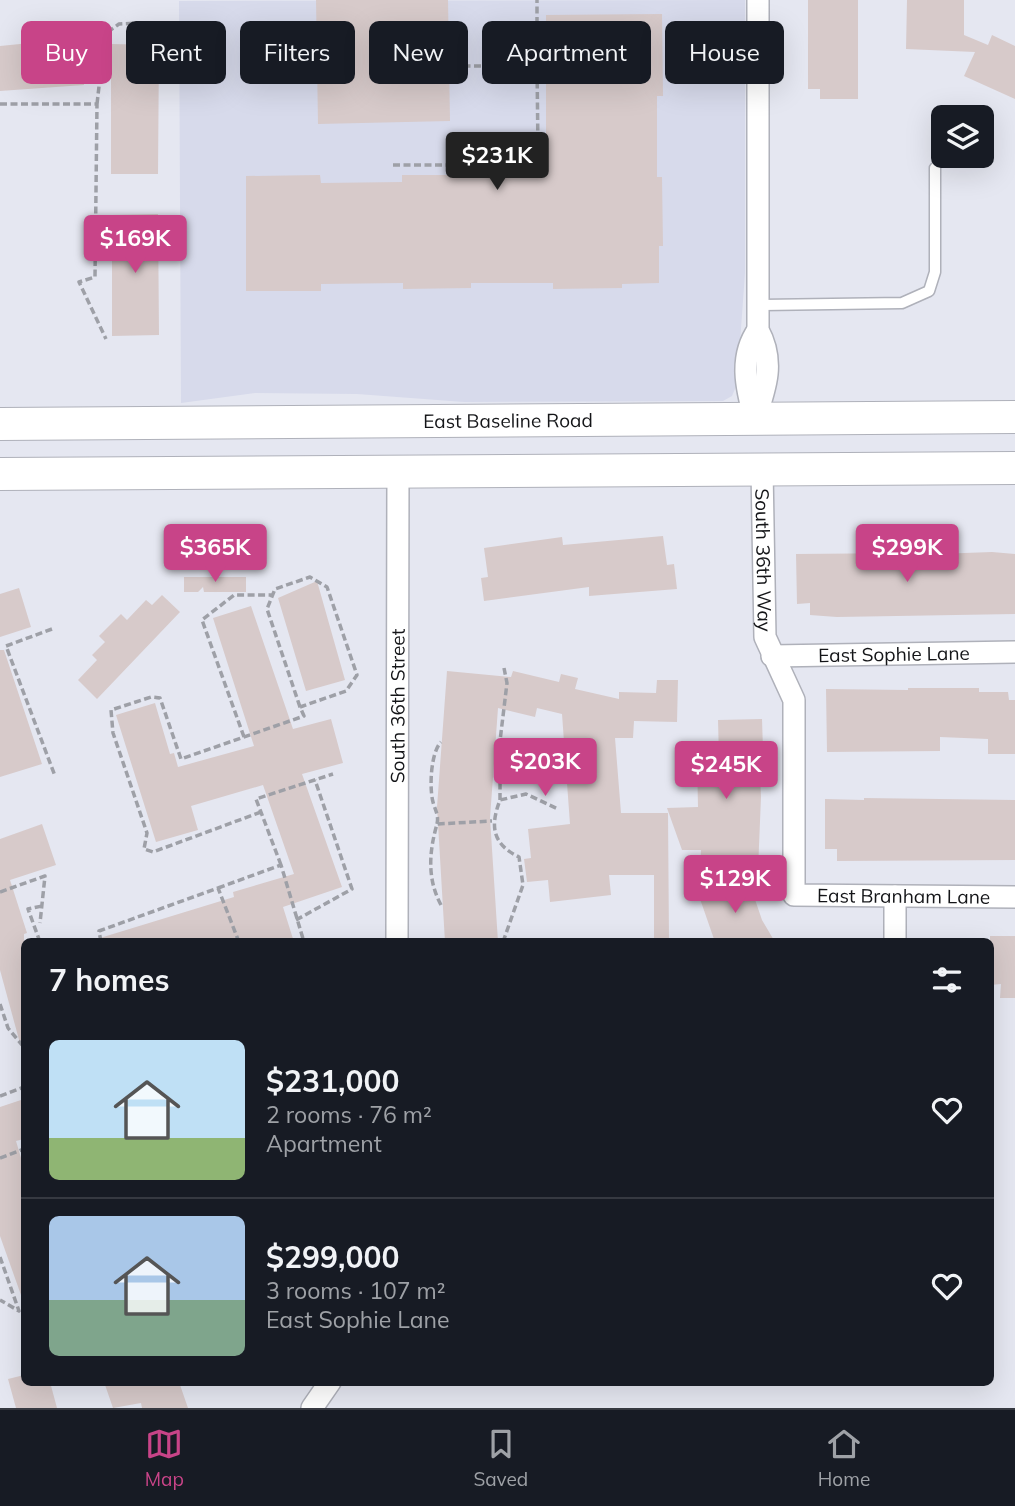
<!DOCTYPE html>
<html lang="en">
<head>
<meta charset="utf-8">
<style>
  body { margin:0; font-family:Mulish,sans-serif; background:#242831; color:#f1f3f6; height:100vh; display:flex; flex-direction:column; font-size:26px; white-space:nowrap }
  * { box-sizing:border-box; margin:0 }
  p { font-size:23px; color:#9ea1a6 }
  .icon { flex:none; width:38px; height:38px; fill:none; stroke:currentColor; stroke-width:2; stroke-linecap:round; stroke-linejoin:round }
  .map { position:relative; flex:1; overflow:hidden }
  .drawer { position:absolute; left:21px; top:938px; width:973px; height:448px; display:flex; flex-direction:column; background:#171b24; border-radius:10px; box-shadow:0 7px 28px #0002 }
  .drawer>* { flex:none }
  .banner { position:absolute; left:21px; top:21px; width:973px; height:63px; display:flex; gap:14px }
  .tools { position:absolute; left:931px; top:105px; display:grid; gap:14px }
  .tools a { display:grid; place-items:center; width:63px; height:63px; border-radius:10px; background:#171b24; box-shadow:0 7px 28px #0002; font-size:35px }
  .price { position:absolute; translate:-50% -60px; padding:0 16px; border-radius:7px; background:#c84488; color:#fff; font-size:23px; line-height:46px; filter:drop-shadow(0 2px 4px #0008) }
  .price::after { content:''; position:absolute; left:50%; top:42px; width:21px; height:16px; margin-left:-10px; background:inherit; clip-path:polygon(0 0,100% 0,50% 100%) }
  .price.active { background:#222; color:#fff }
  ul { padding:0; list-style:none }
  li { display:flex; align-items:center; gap:21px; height:175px; padding:0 28px }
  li+li { border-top:2px solid #363941 }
  li span { display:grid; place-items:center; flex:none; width:196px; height:140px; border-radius:10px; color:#555 }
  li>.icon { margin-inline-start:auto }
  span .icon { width:84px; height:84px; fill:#fffc; stroke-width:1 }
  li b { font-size:30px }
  h2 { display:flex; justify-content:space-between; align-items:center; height:84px; padding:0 28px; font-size:30px }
  .tag { padding:0 24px; border-radius:10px; background:#171b24; box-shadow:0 7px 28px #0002; font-size:24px; line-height:63px }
  .tag.active { background:#c84488; color:#fff }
  .tab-bar { display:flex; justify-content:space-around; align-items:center; height:98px; border-top:2px solid #363941; background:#171b24; font-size:19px; color:#9ea1a6 }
  .tab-bar a { display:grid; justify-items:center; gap:4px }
  .tab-bar .active { color:#c84488 }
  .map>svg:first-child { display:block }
  .built { fill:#d7daeb }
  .building { fill:#d7caca }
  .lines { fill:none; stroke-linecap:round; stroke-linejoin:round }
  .service-casing { stroke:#afb1ba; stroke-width:13 }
  .minor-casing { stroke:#afb1ba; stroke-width:24 }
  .primary-casing { stroke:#afb1ba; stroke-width:34 }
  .path { stroke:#9ea0a7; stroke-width:3.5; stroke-dasharray:7 3.5; stroke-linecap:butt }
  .service { stroke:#fff; stroke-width:10 }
  .minor { stroke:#fff; stroke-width:21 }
  .primary { stroke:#fff; stroke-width:32 }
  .labels { text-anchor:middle; stroke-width:6; stroke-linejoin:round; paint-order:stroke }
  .street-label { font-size:19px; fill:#141518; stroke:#f2f5ff }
</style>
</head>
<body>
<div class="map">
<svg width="1015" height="1408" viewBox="0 0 1015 1408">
  <rect width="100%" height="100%" fill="#e5e7f1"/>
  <!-- built -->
  <path class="built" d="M 745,0 L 745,273 L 737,384 L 732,396 L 723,401 L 464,402 L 357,394 L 255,393 L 181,403 L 179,1 Z"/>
  <!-- building -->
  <path class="building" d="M 316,0 L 448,0 L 450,121 L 318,124 Z
    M 808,0 L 858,0 L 858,99 L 820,99 L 820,89 L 808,89 Z
    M 907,0 L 964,0 L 964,35 L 988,45 L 992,35 L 1015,46 L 1015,99 L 964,76 L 975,52 L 906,49 Z
    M 662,14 L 663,96 L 657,96 L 657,177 L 662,177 L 663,246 L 659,246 L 659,283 L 622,284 L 622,288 L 553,289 L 553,283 L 471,283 L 471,288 L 403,289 L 403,283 L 321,284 L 321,291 L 246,291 L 246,176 L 320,175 L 321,183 L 402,182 L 402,175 L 529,175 L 529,153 L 546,152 L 546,15 Z
    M 80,38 L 84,85 L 0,91 L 0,46 Z
    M 111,44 L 159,45 L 158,174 L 111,174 Z
    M 158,214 L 159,335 L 112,336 L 112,215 Z
    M 663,536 L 667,565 L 674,564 L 677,589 L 589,596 L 589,587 L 484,601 L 481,578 L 488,577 L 484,548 L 562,537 L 563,545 Z
    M 992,552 L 1015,554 L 1015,614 L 837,617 L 810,615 L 810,603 L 797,604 L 796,554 L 909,553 L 909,555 Z
    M 184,577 L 246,577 L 246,592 L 204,592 L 203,587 L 198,592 L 184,592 Z
    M 317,581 L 345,680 L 306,691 L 278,598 Z
    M 19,588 L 31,627 L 0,637 L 0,594 Z
    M 162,595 L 180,612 L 97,699 L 78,680 L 97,660 L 92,655 L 105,642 L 99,636 L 121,614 L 127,620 L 146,600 L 152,605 Z
    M 251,606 L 293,729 L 331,719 L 343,763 L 302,774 L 342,887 L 283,907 L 294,942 L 101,942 L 100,938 L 234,897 L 233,892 L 294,874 L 263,785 L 191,806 L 198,830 L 156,842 L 116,715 L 155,703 L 170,754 L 174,753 L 178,767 L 254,746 L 213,618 Z
    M 0,650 L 4,650 L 42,764 L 0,777 Z
    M 447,671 L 511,677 L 513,671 L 559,682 L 561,674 L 578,678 L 575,689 L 619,699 L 619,692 L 656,693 L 657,680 L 678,680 L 677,722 L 634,721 L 633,738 L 615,738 L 621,813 L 668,813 L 669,942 L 654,942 L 654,875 L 609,875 L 611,895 L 550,902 L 548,880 L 527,882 L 524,859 L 531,858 L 528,829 L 570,824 L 562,714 L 537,708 L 535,717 L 498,708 L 490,818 L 498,942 L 445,942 L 437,807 Z
    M 908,688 L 979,688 L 979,692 L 1008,692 L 1009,700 L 1015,700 L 1015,754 L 988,754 L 988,739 L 940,737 L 940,751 L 827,752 L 826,689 L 908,690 Z
    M 762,719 L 763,750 L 759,750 L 761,797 L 758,870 L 700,869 L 701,850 L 682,850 L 667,808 L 698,807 L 697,759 L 719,758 L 718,720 Z
    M 864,798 L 1015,800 L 1015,860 L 837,861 L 837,849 L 825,849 L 825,799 L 864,800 Z
    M 42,824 L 56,865 L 10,880 L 27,933 L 24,934 L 24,1046 L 21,1047 L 0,970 L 0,839 Z
    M 748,879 L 762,920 L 775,942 L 715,942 L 699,896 Z
    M 990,936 L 1015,936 L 1015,998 L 1000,998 L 1001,984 L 990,985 Z
    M 24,1099 L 24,1139 L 16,1141 L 24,1168 L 24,1294 L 21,1295 L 0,1236 L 0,1107 Z
    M 24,1375 L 24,1382 L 50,1382 L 57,1408 L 16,1408 L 8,1379 Z
    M 104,1382 L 179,1382 L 188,1408 L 142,1408 L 141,1403 L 113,1408 Z"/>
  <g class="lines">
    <defs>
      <path id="service" d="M 758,305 L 902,303 L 929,291 L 935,272 L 935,168"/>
      <g id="minor">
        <path d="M 755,419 C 766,387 775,361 758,330 L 758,0"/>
        <path d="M 755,419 C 746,388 739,357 758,330"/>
        <path id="s1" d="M 762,469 L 765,637 L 794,700 L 794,895 L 1015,897"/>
        <path id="s2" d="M 772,656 L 1015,652"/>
        <path d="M 895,896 L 895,942"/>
        <path id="s3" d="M 397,942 L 398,471"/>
        <path d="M 312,1408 L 330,1382"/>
      </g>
      <g id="primary">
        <path id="s4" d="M 0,424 L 1015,417"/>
        <path d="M 0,474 L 1015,468"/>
      </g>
    </defs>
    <!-- service casing -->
    <use href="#service" class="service-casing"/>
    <!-- minor casing -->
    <use href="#minor" class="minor-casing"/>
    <!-- primary casing -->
    <use href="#primary" class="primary-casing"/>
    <!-- path -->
    <path class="path" d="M 369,66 L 537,66 L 537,0
      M 0,104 L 97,104 L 95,277 L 79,282 L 106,339
      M 97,104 L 105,34 L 119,24 L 139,23
      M 393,165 L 523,165 L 523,151 L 538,150 L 537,66
      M 52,629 L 6,646 L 55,776
      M 244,737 L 202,620 L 234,595 L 273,595
      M 500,800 L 500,741 L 507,683 L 504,668
      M 261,812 L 153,852 L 144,849 L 147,833 L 113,733 L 111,710 L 151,697 L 160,698 L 181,759 L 304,716 L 300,707 L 346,691 L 357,675 L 327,587 L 310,577 L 275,589 L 267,609 L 300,707
      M 437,824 C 439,815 435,810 433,802 C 429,787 431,752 441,742
      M 281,865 L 256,799 L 333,774
      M 218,888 L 281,865 L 304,942
      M 0,892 L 45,876 L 40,923
      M 441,905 C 427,879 429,852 437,824 L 492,821
      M 296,920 L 352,889 L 315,780
      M 40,942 L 28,909 L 42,906
      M 101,942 L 99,931 L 218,888 L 239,942
      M 503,942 L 523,885 L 519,857 C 492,844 490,826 500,800 L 526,794 L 558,809
      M 0,1004 L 8,1028 L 22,1045
      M 0,1096 L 24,1087
      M 0,1158 L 24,1149
      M 0,1257 L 19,1311 L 0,1300"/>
    <!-- service -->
    <use href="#service" class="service"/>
    <!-- minor -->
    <use href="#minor" class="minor"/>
    <!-- primary -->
    <use href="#primary" class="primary"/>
  </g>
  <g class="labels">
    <!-- street labels -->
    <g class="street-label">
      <text dy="7" stroke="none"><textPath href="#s4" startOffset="508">East Baseline Road</textPath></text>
      <text dy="7" stroke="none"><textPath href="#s1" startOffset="91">South 36th Way</textPath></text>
      <text dy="7" stroke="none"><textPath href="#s2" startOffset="122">East Sophie Lane</textPath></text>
      <text dy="7" stroke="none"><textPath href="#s3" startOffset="236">South 36th Street</textPath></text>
      <text dy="7" stroke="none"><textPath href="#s1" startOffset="542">East Branham Lane</textPath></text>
    </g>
  </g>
</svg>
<div class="tools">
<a><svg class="icon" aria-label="layers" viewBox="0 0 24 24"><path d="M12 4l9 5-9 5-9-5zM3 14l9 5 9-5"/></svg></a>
</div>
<b class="price active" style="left:497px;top:192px">$231K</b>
<b class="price" style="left:135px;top:275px">$169K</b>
<b class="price" style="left:215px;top:584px">$365K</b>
<b class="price" style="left:907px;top:584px">$299K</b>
<b class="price" style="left:545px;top:798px">$203K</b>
<b class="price" style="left:726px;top:801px">$245K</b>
<b class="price" style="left:735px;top:915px">$129K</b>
<div class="banner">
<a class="tag active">Buy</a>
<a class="tag">Rent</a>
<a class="tag">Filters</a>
<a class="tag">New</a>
<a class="tag">Apartment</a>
<a class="tag">House</a>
</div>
<section class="drawer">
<h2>7 homes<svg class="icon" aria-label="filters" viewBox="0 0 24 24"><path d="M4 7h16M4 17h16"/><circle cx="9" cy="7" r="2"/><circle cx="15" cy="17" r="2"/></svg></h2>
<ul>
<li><span style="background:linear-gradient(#bfe0f5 70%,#8fb573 0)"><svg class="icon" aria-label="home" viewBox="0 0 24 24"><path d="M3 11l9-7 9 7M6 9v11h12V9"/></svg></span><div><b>$231,000</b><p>2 rooms · 76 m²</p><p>Apartment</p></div><svg class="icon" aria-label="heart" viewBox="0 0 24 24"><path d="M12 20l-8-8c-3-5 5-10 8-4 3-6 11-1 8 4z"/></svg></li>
<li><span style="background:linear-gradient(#a9c7e8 60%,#7fa58c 0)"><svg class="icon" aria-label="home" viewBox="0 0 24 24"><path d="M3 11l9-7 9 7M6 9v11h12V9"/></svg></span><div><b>$299,000</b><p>3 rooms · 107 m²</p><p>East Sophie Lane</p></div><svg class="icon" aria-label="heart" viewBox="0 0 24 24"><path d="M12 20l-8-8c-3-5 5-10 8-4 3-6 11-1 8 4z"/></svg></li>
</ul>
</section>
</div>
<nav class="tab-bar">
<a class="active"><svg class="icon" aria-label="map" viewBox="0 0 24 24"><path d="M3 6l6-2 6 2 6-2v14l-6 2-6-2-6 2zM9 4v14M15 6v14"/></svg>Map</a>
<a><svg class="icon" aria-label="saved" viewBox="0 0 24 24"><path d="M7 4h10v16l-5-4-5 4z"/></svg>Saved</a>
<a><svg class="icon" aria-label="home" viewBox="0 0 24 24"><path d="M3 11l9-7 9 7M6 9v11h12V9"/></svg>Home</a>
</nav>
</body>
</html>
